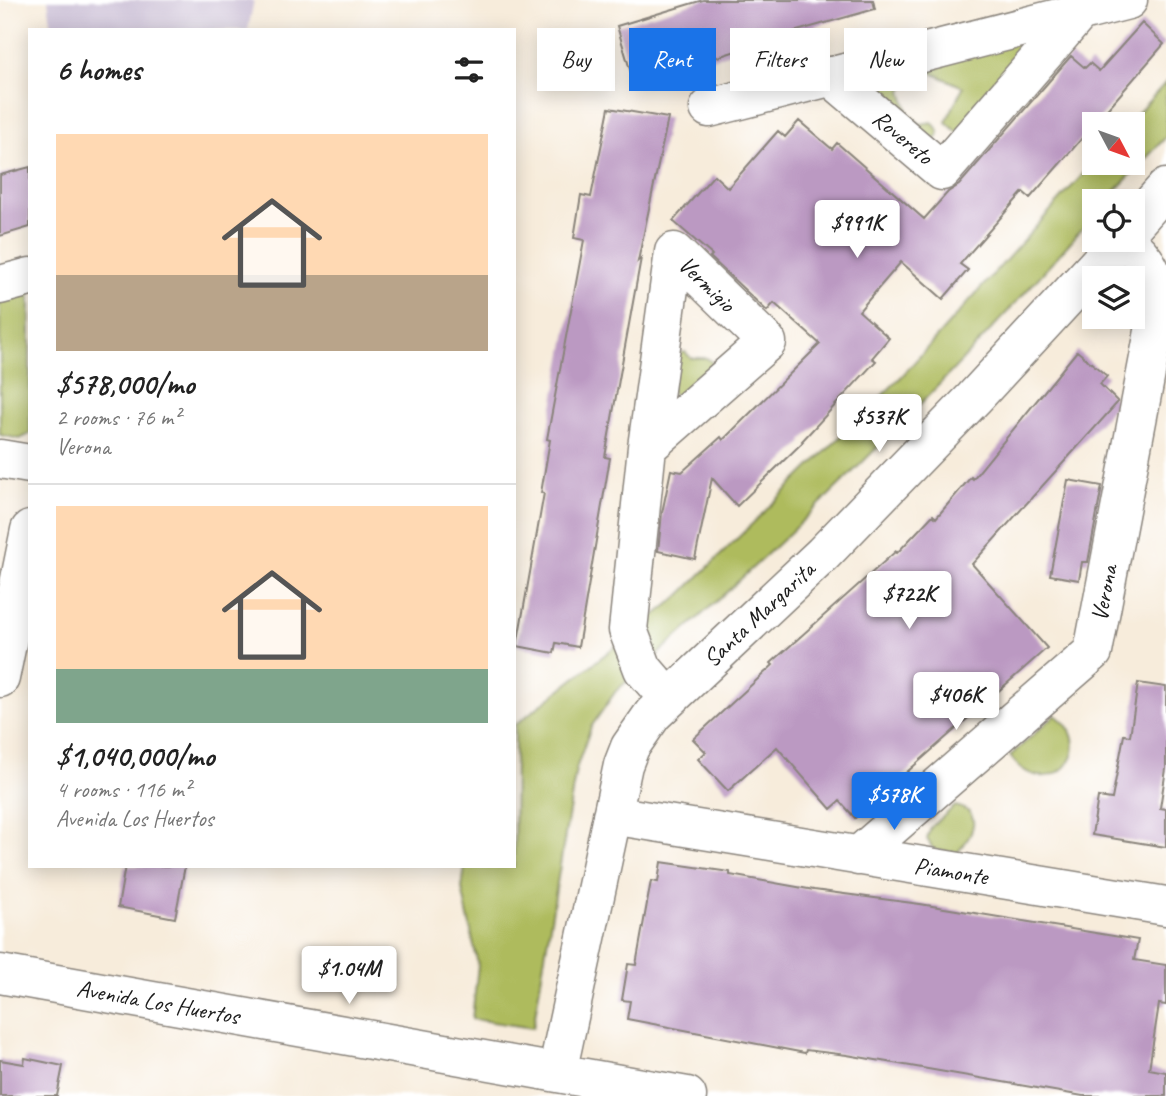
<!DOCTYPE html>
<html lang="en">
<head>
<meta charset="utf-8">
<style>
  body { margin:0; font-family:Caveat,sans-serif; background:#f2f2f2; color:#222; height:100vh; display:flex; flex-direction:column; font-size:26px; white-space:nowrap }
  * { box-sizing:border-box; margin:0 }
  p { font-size:23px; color:#767676 }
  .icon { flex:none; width:38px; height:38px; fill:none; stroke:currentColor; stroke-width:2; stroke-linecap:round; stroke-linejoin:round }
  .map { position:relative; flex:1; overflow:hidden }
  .panel { position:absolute; left:28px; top:28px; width:488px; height:840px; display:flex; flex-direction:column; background:#fff; border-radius:0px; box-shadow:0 4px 18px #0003 }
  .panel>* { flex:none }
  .top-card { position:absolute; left:537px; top:28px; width:523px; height:63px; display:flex; gap:14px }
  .needle { width:46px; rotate:131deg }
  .controls { position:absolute; left:1082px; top:112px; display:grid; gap:14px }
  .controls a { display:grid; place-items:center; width:63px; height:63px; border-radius:0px; background:#fff; box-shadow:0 4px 18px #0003; font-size:35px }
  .price { position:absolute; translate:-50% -60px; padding:0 16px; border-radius:7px; background:#fff; color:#222; font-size:23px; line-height:46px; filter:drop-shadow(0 2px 4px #0008) }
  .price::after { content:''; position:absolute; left:50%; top:42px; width:21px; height:16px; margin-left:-10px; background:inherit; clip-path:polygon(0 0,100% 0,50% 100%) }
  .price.on { background:#1a73e8; color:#fff }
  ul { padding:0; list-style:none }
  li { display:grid; align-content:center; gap:14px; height:371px; padding:0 28px }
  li+li { border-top:2px solid #e0e0e0 }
  li span { display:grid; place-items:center; height:217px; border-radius:0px; color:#555 }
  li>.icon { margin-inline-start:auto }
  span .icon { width:126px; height:126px; fill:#fffc; stroke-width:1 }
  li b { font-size:30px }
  h2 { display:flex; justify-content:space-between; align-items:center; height:84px; padding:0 28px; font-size:30px }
  .tag { padding:0 24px; border-radius:0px; background:#fff; box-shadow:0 4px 18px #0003; font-size:24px; line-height:63px }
  .tag.on { background:#1a73e8; color:#fff }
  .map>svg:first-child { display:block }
  .industrial { fill:#cbbfd5 }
  .green { fill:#aebb5d; stroke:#656c3c; stroke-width:2 }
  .building { fill:#bb99c2 }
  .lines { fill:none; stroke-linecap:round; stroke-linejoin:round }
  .minor-casing { stroke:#8a847c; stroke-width:41 }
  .minor { stroke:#fff; stroke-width:38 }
  .labels { text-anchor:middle; stroke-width:7; stroke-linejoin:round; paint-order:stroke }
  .street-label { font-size:24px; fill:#1c1c1c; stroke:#fff }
</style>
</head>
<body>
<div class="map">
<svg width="1166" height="1096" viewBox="0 0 1166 1096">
  <rect width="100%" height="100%" fill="#fff"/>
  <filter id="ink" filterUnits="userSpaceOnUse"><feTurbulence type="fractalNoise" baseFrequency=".0143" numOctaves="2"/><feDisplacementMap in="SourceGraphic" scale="14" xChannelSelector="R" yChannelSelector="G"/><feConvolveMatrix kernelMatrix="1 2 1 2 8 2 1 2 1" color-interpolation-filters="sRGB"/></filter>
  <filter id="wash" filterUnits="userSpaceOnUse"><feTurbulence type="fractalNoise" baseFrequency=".00686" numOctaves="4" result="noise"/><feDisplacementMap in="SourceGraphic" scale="28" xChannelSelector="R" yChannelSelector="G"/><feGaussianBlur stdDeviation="1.57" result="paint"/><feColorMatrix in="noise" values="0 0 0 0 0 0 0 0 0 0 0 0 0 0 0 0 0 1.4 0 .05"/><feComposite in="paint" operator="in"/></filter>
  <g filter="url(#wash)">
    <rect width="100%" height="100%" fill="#f7ecdb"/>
    <!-- industrial -->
    <path class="industrial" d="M 48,0 L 254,0 L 248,30 L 52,30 Z"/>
    <!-- green -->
    <path class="green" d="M 1023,38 L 1028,47 L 958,133 L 946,122 L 963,87 L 932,73 L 931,64 Z
      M 916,73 L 902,91 L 909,114 L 920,124 L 932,122 L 939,131 L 938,137 L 933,141 L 872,87 L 877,78 Z
      M 1166,82 L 1166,137 L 1106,201 L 1094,201 L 1094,215 C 946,386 786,543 616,691 L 591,727 L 576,769 L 533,1028 L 472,1019 L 478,965 L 462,888 L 465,866 L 514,866 L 515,725 L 677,598 L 902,376 L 1094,162 L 1132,163 L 1132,124 L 1128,124 Z
      M 30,292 L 30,434 L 20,439 L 0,435 L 0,299 Z
      M 685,352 L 691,358 L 707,358 L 714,364 L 679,399 L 671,392 L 676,354 Z
      M 1055,715 C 1104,749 1046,807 1010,756 Z
      M 955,806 C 986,812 971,838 957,853 L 934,850 L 927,839 L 931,827 Z"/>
    <g id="blocks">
      <!-- building -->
      <path class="building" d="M 703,0 L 873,0 L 875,9 L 754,43 L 755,45 L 705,61 L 706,64 L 634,83 L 617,26 Z
        M 1142,23 L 1164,44 L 1030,198 L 1023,192 L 960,264 L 968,270 L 943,299 L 901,262 L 859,311 L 889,338 L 872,358 L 876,361 L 802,441 L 803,442 L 737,506 L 712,478 L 695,559 L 658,551 L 662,513 L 671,470 L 682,472 L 721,437 L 723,440 L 820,344 L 774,303 L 767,311 L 710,257 L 712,255 L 673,221 L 714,175 L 728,188 L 778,131 L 785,137 L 799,121 L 832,149 L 837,143 L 924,219 L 948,192 L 959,185 L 1071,56 L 1085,68 L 1090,63 L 1099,71 Z
        M 609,108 L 668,118 L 638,261 L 641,258 L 605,457 L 610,458 L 578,647 L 556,643 L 554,653 L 517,646 L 544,493 L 541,493 L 550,440 L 547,439 L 584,240 L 574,238 L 581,195 L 591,197 Z
        M 30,167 L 30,227 L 0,236 L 0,175 Z
        M 1077,351 L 1107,376 L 1100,384 L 1118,402 L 972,564 L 1047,648 L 855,818 L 840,801 L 831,809 L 777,747 L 728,791 L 698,759 L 706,752 L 693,739 L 773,665 L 771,663 L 896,551 L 897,553 L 933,515 L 936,518 L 971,477 L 973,479 Z
        M 1068,480 L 1102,486 L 1088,562 L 1082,562 L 1079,580 L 1050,575 Z
        M 1138,683 L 1166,687 L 1166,769 L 1160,808 L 1166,809 L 1166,847 L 1092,835 L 1098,797 L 1112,799 L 1124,735 L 1130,736 Z
        M 661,862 L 730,872 L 730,875 L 814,890 L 920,904 L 1138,940 L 1134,960 L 1166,965 L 1166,1005 L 1159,1004 L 1149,1069 L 1166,1072 L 1166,1096 L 1083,1096 L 847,1055 L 806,1050 L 805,1053 L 627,1019 L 630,1001 L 622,1000 L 628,964 L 636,965 L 651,881 L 658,882 Z
        M 125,866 L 185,866 L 175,918 L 118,907 Z
        M 25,1058 L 63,1066 L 57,1096 L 0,1096 L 0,1060 L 24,1064 Z"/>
    </g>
  </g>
  <g filter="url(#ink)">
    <use href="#blocks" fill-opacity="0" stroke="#8a847c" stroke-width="2"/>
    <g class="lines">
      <defs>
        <path id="minor" d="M 830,76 L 942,171 L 1081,11
          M 709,108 L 1128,0
          M 1132,226 L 1166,188
          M 0,285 L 30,277
          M 647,447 L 767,342 L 674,252 L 647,447 L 628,630 L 643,669 L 669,699
          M 0,459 L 30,464
          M 0,678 L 30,530
          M 612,815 L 1166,906
          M 858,856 L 1093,652 L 1159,305 C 1157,277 1147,257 1124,240
          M 0,974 L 687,1096
          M 557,1073 L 623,765 L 630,747 L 653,714 L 823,554 L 974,398 L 1120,240"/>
      </defs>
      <!-- minor casing -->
      <use href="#minor" class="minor-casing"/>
      <!-- minor -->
      <use href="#minor" class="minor"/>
    </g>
  </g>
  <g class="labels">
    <!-- street labels -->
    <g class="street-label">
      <text transform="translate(903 137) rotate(40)" y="8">Rovereto</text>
      <text transform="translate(707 284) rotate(44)" y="8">Vermigio</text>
      <text transform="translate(1104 593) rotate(-79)" y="8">Verona</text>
      <text transform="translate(759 614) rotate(-43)" y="8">Santa Margarita</text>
      <text transform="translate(951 871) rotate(9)" y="8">Piamonte</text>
      <text transform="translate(158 1002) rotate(10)" y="8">Avenida Los Huertos</text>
    </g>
  </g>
</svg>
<div class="controls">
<a><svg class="needle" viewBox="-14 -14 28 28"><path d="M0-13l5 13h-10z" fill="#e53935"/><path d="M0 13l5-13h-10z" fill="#767676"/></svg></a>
<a><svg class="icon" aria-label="locate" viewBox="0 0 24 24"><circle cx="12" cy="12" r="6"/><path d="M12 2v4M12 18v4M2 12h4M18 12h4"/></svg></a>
<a><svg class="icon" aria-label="layers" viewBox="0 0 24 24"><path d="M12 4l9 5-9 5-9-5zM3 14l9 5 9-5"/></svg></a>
</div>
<b class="price" style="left:857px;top:260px">$991K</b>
<b class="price" style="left:879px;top:454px">$537K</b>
<b class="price" style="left:909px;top:631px">$722K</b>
<b class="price" style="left:956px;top:732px">$406K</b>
<b class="price on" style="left:894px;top:832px">$578K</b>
<b class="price" style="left:349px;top:1006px">$1.04M</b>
<div class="top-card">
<a class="tag">Buy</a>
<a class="tag on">Rent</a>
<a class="tag">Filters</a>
<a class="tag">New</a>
</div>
<section class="panel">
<h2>6 homes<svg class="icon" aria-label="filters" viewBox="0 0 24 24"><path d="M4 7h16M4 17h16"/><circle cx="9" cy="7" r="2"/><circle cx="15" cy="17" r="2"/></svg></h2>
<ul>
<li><span style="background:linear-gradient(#ffd9b3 65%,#b9a48a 0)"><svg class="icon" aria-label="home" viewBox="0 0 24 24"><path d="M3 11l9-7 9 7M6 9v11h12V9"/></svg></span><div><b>$578,000/mo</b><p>2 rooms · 76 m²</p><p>Verona</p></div></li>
<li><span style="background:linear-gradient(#ffd9b3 75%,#7fa58c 0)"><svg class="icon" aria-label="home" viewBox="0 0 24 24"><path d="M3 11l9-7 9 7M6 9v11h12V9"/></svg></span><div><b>$1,040,000/mo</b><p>4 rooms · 116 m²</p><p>Avenida Los Huertos</p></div></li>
</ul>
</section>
</div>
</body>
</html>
